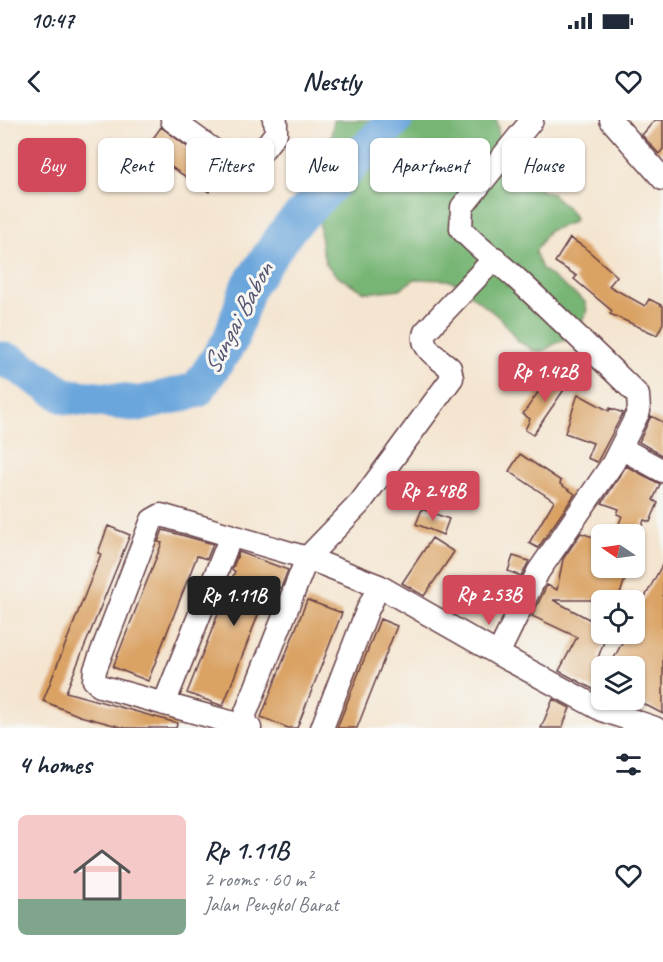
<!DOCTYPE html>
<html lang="en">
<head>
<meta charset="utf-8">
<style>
  body { margin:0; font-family:Caveat,sans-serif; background:#f2f2f3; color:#1f2937; height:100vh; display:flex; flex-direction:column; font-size:22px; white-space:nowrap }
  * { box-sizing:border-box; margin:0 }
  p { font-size:20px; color:#747a83 }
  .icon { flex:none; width:33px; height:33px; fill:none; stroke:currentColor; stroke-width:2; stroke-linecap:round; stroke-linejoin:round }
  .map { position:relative; height:608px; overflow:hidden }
  .details { display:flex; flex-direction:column; background:#fff; flex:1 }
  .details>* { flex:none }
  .hud { position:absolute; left:18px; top:18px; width:627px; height:54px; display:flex; gap:12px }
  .needle { width:39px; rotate:283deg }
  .tools { position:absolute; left:591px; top:404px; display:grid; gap:12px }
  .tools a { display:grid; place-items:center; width:54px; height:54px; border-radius:9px; background:#fff; box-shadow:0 2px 4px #0004; font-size:30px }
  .price { position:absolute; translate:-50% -51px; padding:0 14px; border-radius:6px; background:#d1495b; color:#fff; font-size:20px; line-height:39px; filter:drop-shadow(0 2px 3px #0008) }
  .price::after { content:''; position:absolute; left:50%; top:36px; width:18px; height:14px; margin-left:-9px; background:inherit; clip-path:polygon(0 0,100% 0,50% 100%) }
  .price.current { background:#222; color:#fff }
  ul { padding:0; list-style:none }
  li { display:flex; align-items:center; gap:18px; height:150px; padding:0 18px }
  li+li { border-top:2px solid #e0e1e3 }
  li span { display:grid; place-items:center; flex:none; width:168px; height:120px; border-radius:9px; color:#555 }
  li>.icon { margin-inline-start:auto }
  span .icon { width:72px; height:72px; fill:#fffc; stroke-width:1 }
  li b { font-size:26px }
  h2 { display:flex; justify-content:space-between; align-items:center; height:72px; padding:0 18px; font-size:26px }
  .chip { padding:0 21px; border-radius:9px; background:#fff; box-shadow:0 2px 4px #0004; font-size:21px; line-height:54px }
  .chip.current { background:#d1495b; color:#fff }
  .status { display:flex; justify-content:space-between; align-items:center; height:42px; padding:0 30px; background:#fff; direction:ltr }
  .status svg { height:16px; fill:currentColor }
  header { display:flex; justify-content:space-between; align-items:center; height:78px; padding:0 18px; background:#fff; font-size:27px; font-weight:700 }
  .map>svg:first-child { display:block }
  .forest { fill:#77b575; stroke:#606a50; stroke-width:1.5 }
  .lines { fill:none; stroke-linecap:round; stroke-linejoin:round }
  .river { stroke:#6ba6dc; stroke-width:36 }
  .building { fill:#daa264 }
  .minor-casing { stroke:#643d44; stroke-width:25 }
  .minor { stroke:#fff; stroke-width:22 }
  .labels { text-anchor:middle; stroke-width:6; stroke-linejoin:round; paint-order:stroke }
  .water-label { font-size:26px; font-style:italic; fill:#575572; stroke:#f6f6f2 }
</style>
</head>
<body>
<div class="status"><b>10:47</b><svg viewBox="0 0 49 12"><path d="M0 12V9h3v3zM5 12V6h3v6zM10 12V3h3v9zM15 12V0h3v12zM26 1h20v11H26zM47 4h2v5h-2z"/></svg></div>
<header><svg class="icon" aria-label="back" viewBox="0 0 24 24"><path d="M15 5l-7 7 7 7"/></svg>Nestly<svg class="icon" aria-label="heart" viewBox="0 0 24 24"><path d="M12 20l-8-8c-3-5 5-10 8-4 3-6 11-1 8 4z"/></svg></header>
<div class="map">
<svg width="663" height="608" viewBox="0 0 663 608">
  <rect width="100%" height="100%" fill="#f6f6f2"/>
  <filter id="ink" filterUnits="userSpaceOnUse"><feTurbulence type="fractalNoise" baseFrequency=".0167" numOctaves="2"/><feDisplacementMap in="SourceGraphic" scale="12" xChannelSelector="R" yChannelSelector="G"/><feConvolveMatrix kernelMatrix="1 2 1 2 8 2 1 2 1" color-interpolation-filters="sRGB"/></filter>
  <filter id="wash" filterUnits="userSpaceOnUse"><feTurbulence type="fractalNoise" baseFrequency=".008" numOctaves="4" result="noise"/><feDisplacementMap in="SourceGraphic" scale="24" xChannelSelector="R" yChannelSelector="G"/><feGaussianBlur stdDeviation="1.35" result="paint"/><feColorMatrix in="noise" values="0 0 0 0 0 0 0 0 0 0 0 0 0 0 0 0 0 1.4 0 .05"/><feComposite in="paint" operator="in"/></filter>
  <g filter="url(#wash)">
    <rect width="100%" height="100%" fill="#f4e5d0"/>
    <!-- forest -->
    <path class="forest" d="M 334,0 L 497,0 L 499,20 L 510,38 L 534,60 L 542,71 L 552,74 L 569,89 L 575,98 L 574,102 L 548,111 L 535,132 L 542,149 L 585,182 L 587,191 L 583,199 L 567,220 L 558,222 L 543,231 L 534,231 L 518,221 L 500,198 L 456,163 L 447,160 L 415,159 L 400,169 L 374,172 L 365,172 L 338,157 L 326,144 L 321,125 L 319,87 Z"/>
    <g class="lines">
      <!-- river -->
      <path class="river" d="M 0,239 L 14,243 L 65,276 L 140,284 L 197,270 L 230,221 L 248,167 L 289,108 L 395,0"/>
    </g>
    <g id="blocks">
      <!-- building -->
      <path class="building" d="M 655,0 L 663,0 L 663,29 L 659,34 L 642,15 Z
        M 161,7 L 222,53 L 209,72 L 145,30 Z
        M 570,118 L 584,127 L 617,156 L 609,166 L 645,186 L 649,179 L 663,186 L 663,203 L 657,215 L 610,194 L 612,191 L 574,159 L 577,156 L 555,142 Z
        M 554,253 L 570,261 L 533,315 L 525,310 L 530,299 L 523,294 L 539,271 L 543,274 Z
        M 578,274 L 609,291 L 610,288 L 623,293 L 597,342 L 587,338 L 593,323 L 565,313 Z
        M 651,296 L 663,302 L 663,336 L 639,322 Z
        M 520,334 L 561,361 L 560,364 L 575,374 L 538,428 L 529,423 L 554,381 L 509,351 Z
        M 626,346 L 660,364 L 653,380 L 658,383 L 650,402 L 644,400 L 639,414 L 615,414 L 622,396 L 617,394 L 619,389 L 602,383 Z
        M 422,389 L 449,399 L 443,415 L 416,404 Z
        M 108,406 L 130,415 L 66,572 L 177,603 L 176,608 L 125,608 L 80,596 L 43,581 L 101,434 L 98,433 Z
        M 163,410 L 213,424 L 207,439 L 197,436 L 148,561 L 113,547 L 162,423 L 158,422 Z
        M 581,413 L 602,420 L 602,447 L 629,447 L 618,480 L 553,480 L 602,506 L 602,513 L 607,513 L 598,538 L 602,540 L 602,574 L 559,551 L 577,517 L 532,496 L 547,465 L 557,470 L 563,439 Z
        M 432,418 L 454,432 L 424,476 L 402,463 Z
        M 239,432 L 288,450 L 281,468 L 270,464 L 223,586 L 187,573 L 235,451 L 232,450 Z
        M 513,436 L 529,441 L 521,456 L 508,451 Z
        M 663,443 L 663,594 L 634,579 L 634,546 L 610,546 L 627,513 L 634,513 L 634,498 Z
        M 307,480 L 342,493 L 297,608 L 288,608 L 261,597 Z
        M 380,499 L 397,506 L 357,608 L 337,608 Z
        M 553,579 L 570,588 L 562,608 L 541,608 Z"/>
    </g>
  </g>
  <g filter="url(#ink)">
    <use href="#blocks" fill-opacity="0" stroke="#643d44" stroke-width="1.5"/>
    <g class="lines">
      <defs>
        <path id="minor" d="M 172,0 L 230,42 L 245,47 L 255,40 L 276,13 L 276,2 L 274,0
          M 611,0 L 663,59
          M 621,328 L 663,351
          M 498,534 L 538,452 L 613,343 L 639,291 L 638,275 L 632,269 C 594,232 556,195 517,159 C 499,142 478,128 461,109 L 462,87 L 532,0
          M 164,584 L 231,416
          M 241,605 L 100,566 L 94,560 L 95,550 L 152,400 L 161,395 L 307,438 L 379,466 L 498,534 L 602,590 L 655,608
          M 250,608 L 241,605 L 307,438 L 360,383 L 452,258 L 450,248 C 439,238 419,228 425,212 L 495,138
          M 322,608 L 367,491 L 379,466"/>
      </defs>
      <!-- minor casing -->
      <use href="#minor" class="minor-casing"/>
      <!-- minor -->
      <use href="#minor" class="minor"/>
    </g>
  </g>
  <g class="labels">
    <!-- water labels -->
    <g class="water-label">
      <text transform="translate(237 198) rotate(-62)" y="9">Sungai Babon</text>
    </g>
  </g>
</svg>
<div class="tools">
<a><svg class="needle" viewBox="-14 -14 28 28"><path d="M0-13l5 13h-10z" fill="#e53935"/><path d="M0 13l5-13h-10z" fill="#747a83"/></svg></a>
<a><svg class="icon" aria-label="locate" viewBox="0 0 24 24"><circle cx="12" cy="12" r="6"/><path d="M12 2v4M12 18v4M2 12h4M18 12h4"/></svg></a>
<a><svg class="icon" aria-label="layers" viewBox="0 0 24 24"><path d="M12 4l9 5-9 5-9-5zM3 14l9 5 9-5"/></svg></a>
</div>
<b class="price" style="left:545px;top:283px">Rp 1.42B</b>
<b class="price" style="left:433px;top:402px">Rp 2.48B</b>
<b class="price" style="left:489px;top:506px">Rp 2.53B</b>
<b class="price current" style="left:234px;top:507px">Rp 1.11B</b>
<div class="hud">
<a class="chip current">Buy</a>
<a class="chip">Rent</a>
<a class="chip">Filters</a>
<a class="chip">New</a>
<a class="chip">Apartment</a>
<a class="chip">House</a>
</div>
</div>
<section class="details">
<h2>4 homes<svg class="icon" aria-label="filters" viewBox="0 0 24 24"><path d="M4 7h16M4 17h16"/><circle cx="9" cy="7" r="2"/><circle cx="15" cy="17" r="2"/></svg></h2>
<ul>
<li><span style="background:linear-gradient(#f6c9c9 70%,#7fa58c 0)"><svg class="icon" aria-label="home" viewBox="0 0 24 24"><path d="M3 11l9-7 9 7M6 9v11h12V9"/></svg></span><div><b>Rp 1.11B</b><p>2 rooms · 60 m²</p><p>Jalan Pengkol Barat</p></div><svg class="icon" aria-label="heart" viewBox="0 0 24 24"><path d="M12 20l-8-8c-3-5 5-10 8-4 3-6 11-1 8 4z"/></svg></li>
</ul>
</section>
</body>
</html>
